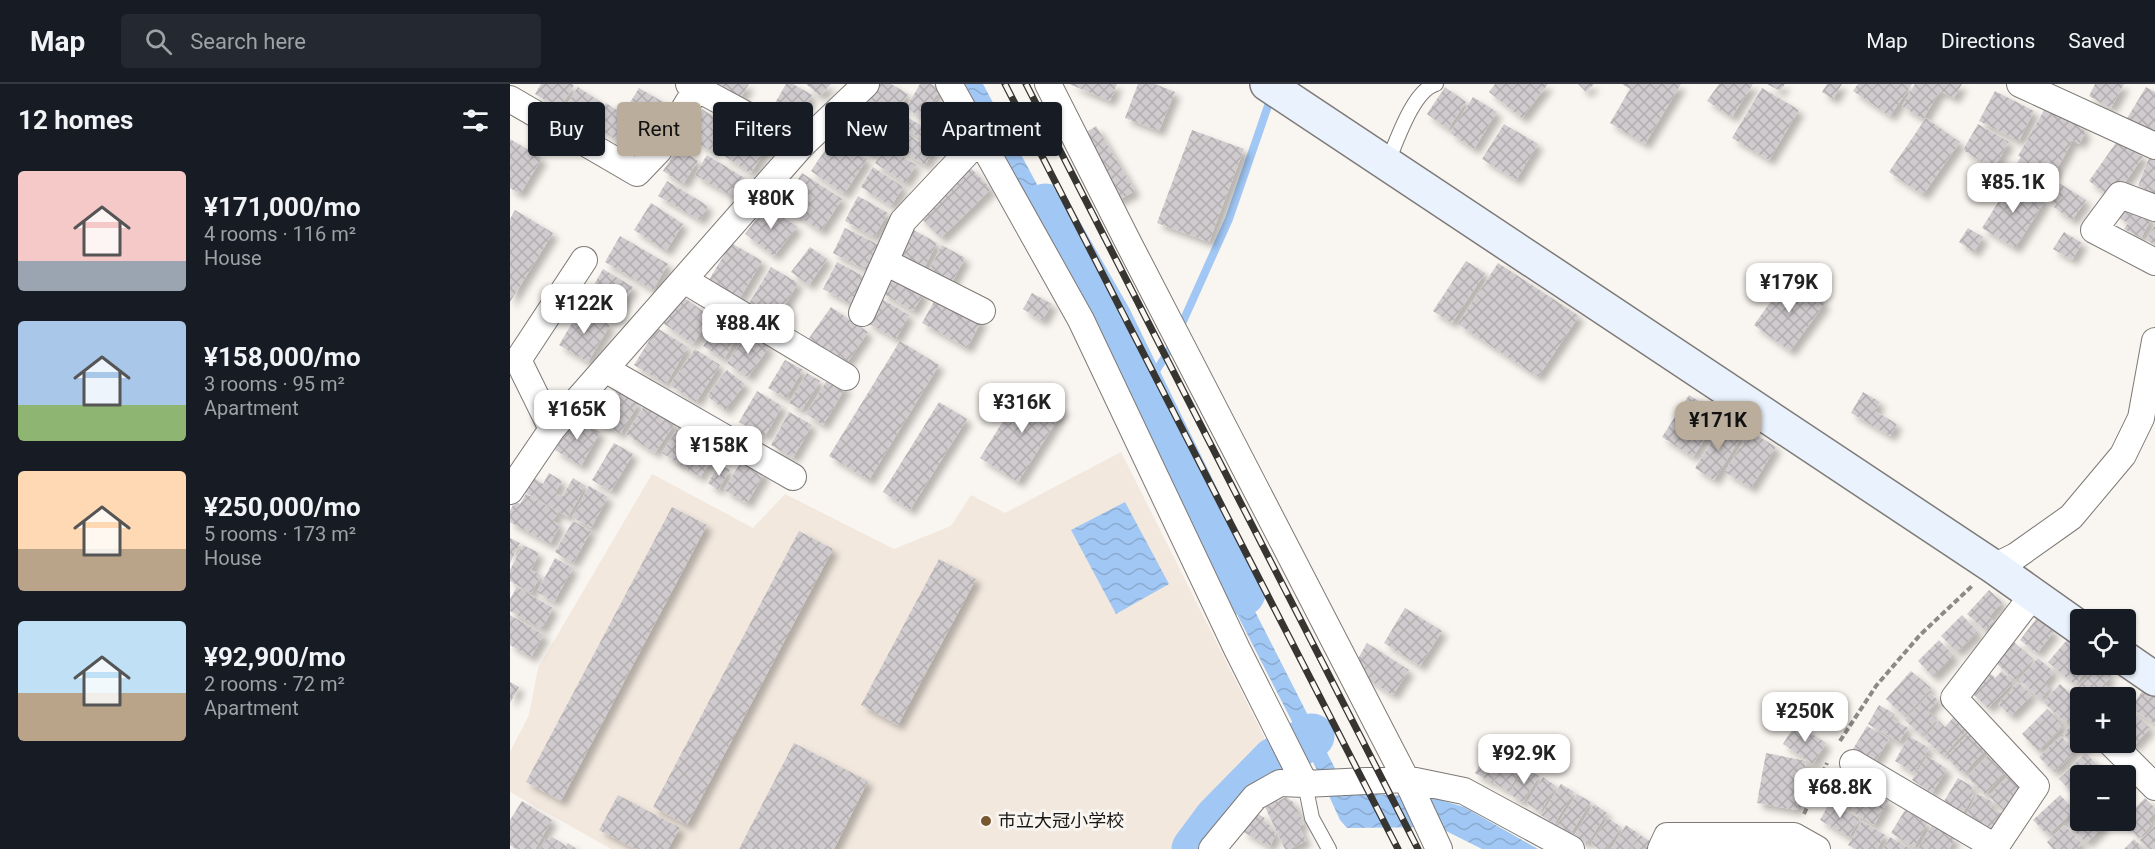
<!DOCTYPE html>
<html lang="en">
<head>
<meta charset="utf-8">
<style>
  body { margin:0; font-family:Roboto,"Noto Sans JP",sans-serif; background:#242831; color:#f1f3f6; height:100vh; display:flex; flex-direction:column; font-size:22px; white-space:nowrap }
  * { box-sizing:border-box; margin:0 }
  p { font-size:20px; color:#9ea1a6 }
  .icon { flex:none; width:33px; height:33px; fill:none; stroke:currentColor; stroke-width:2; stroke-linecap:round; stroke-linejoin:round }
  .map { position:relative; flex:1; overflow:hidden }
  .side { display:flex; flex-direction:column; background:#171b24; width:510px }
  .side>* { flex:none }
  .top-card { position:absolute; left:18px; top:18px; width:570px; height:54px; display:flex; gap:12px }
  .fabs { position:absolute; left:1560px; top:525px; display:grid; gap:12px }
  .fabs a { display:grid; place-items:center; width:66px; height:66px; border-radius:6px; background:#171b24; box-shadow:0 2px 4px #0004; font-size:30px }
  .price { position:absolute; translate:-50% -51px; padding:0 14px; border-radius:12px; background:#fff; color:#222; font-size:20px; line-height:39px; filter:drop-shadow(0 2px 3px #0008) }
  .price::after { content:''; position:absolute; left:50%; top:36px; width:18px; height:14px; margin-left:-9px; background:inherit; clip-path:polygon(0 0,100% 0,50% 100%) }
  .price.on { background:#baad9c; color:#111 }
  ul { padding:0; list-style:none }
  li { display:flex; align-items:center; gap:18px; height:150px; padding:0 18px }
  li span { display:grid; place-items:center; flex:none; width:168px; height:120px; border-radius:6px; color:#555 }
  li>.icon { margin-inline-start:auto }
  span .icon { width:72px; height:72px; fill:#fffc; stroke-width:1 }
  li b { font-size:26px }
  h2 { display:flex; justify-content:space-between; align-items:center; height:72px; padding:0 18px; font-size:26px }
  .tag { padding:0 21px; border-radius:6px; background:#171b24; box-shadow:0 2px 4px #0004; font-size:21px; line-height:54px }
  .tag.on { background:#baad9c; color:#111 }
  header { display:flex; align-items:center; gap:36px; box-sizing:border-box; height:84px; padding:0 30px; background:#171b24; border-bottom:2px solid #363941 }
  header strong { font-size:28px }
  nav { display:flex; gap:33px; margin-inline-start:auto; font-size:21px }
  .search { width:420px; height:54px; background:#242831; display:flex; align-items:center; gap:15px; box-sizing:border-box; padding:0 21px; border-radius:6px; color:#9ea1a6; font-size:22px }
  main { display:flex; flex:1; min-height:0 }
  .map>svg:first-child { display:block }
  .built { fill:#f2e8de }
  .water { fill:url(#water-waves) }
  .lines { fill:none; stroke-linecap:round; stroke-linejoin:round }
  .stream { stroke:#a1c7f4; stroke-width:8 }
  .river { stroke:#a1c7f4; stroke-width:45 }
  .building { fill:url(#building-cross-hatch); filter:url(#shadow) }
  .lane-casing { stroke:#7d7976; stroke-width:16 }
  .street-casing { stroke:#7d7976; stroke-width:28 }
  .secondary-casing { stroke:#7d7976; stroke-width:36 }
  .path { stroke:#8c8a86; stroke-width:4; stroke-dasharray:6 3; stroke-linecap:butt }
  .lane { stroke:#fff; stroke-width:14 }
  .street { stroke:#fff; stroke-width:26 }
  .secondary { stroke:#e9f2fd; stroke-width:33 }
  .rail-casing { stroke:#363532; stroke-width:7 }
  .rail { stroke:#f9f5f0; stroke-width:4.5; stroke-dasharray:14; stroke-linecap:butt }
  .poi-dot { fill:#77572d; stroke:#f9f5f0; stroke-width:2 }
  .labels { text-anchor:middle; stroke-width:6; stroke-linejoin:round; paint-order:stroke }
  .poi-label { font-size:18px; fill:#181715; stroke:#f9f5f0; text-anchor:start }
</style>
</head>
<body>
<header>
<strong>Map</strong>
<div class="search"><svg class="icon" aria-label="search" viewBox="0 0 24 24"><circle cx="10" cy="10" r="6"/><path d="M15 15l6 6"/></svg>Search here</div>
<nav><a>Map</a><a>Directions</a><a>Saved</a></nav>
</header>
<main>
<section class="side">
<h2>12 homes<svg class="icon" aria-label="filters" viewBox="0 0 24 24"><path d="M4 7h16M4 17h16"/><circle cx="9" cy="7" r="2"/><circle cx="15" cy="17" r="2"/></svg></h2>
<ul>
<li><span style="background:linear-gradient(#f6c9c9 75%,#9aa5b1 0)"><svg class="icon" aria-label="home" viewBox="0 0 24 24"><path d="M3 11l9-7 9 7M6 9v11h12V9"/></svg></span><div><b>¥171,000/mo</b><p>4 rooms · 116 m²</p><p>House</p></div></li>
<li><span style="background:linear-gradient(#a9c7e8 70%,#8fb573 0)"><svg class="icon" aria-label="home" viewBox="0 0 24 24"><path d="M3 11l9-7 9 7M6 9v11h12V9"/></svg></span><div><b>¥158,000/mo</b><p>3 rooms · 95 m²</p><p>Apartment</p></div></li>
<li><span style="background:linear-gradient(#ffd9b3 65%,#b9a48a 0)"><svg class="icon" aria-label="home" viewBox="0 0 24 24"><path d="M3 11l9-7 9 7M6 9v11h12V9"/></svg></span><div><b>¥250,000/mo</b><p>5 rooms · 173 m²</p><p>House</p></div></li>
<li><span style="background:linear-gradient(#bfe0f5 60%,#b9a48a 0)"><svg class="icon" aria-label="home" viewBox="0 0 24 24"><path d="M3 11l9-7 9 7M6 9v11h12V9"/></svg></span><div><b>¥92,900/mo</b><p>2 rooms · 72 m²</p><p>Apartment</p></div></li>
</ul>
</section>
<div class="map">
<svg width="1645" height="765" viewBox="0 0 1645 765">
  <defs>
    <pattern id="water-waves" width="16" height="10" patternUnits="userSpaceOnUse" patternTransform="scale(1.5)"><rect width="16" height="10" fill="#a1c7f4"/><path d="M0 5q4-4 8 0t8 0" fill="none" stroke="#8aaad0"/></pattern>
    <pattern id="building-cross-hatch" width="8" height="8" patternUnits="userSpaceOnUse" patternTransform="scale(1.5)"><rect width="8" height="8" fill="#d0cbce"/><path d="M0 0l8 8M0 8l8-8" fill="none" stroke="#b2aeb0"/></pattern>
    <filter id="shadow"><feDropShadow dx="5.5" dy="5.5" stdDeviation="3" flood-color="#0004"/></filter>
  </defs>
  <rect width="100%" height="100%" fill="#f9f5f0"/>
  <!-- built -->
  <path class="built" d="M 611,368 L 754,653 L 755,666 L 678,765 L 101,765 L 0,708 L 0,668 L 19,631 L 28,584 L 142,390 L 243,444 L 275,410 L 384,465 L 441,442 L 461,411 L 495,429 Z"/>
  <!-- water -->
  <path class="water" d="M 455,0 L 473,0 L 537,119 L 837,708 L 924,714 L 954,723 L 1028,765 L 972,765 L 928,743 L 837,744 L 830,736 L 809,690 Z
    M 615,418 L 659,500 L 606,530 L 561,446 Z"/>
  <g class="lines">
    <!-- stream -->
    <path class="stream" d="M 670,244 L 719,135 L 761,13
      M 635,305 L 664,258"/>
    <!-- river -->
    <path class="river" d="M 535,122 L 600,236 L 733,509
      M 684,765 L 707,734 L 764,676 L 802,652"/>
  </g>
  <!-- building -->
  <path class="building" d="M 31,0 L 62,0 L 64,1 L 50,25 L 25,10 Z
    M 209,0 L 239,0 L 231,13 Z
    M 276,0 L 283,0 L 302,11 L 281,46 L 257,33 Z
    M 296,0 L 321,0 L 310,12 Z
    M 368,0 L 381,0 L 398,10 L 380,40 L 354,25 Z
    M 410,0 L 421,0 L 430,5 L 412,34 L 396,24 Z
    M 559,0 L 607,0 L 600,17 Z
    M 628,0 L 645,0 L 665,8 L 649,47 L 615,34 Z
    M 985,0 L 1038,0 L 1012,34 L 979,8 Z
    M 1068,0 L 1084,0 L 1076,8 Z
    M 1112,0 L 1171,0 L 1135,60 L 1100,39 L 1120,5 Z
    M 1209,0 L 1243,0 L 1222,33 L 1197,17 Z
    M 1257,0 L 1275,0 L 1270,7 Z
    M 1317,0 L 1332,0 L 1323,15 L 1312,8 Z
    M 1348,0 L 1402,0 L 1380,32 L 1343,7 Z
    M 1405,0 L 1452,0 L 1444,14 L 1430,7 L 1413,35 L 1392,22 Z
    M 1585,0 L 1614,0 L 1601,24 L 1579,12 Z
    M 68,3 L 92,19 L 78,41 L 54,25 Z
    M 935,3 L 956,18 L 938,45 L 917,30 Z
    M 1636,3 L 1645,8 L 1645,51 L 1613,41 Z
    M 129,4 L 153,18 L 140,39 L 116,25 Z
    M 1252,4 L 1289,26 L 1259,76 L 1222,54 Z
    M 1485,7 L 1524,27 L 1509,57 L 1469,37 Z
    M 963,13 L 987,28 L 964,65 L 940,49 Z
    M 427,15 L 454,31 L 439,55 L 412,39 Z
    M 96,19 L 128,40 L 115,62 L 83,40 Z
    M 1537,21 L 1572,41 L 1570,44 L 1576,48 L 1569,60 L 1563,56 L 1543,92 L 1531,85 L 1520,103 L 1500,91 L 1511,73 L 1508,72 Z
    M 192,25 L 217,41 L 201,67 L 176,51 Z
    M 348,28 L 378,49 L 362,72 L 332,51 Z
    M 397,33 L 422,48 L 417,58 L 391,43 Z
    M 1416,34 L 1450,58 L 1413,111 L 1379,88 Z
    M 994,40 L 1028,60 L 1006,96 L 972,75 Z
    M 1468,40 L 1499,58 L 1483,85 L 1453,66 Z
    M 233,41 L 260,59 L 241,89 L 213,71 Z
    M 586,42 L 625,107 L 607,117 L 569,53 Z
    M 387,44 L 424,66 L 415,81 L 378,59 Z
    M 682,46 L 734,65 L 699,158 L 647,139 Z
    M 324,53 L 357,75 L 334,110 L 301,87 Z
    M 0,55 L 32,74 L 10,110 L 0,104 Z
    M 1608,56 L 1633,73 L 1603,115 L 1579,97 Z
    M 376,62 L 406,81 L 395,99 L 365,79 Z
    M 168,64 L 188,77 L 173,100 L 153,87 Z
    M 197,71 L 236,95 L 225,114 L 185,91 Z
    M 1639,74 L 1645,76 L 1645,110 L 1628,102 Z
    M 459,82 L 481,105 L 431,154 L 409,132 Z
    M 363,83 L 393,103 L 381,122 L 351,103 Z
    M 292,89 L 332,115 L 311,147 L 271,121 Z
    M 1530,92 L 1543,100 L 1537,109 L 1525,101 Z
    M 1502,96 L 1535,117 L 1505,164 L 1472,144 Z
    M 157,97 L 198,122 L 190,136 L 148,112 Z
    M 1546,97 L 1576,116 L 1562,136 L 1544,123 L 1546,120 L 1535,113 Z
    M 348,112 L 378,129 L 364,153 L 335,137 Z
    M 141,119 L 173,140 L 156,167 L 124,146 Z
    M 1608,120 L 1642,133 L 1631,154 L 1614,145 L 1618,139 L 1610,134 L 1611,131 L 1604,127 Z
    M 257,121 L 287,143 L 264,172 L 235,150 Z
    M 5,126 L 43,149 L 0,218 L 0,135 Z
    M 1645,141 L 1645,161 L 1636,156 Z
    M 335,144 L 371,162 L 358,187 L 323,169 Z
    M 1458,144 L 1473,153 L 1464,168 L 1449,158 Z
    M 402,145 L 427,159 L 413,186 L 387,173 Z
    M 1554,148 L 1572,159 L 1562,176 L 1543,165 Z
    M 110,152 L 158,180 L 143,206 L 95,178 Z
    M 221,159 L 252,177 L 230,214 L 199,196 Z
    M 432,161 L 455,174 L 441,200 L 418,188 Z
    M 300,163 L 317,175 L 299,201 L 281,188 Z
    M 956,177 L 975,189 L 942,239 L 923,227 Z
    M 327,178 L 355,193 L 341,220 L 313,205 Z
    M 988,179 L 1069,232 L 1028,293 L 948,240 Z
    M 261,183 L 288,199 L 265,237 L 238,221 Z
    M 93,185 L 123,203 L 104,236 L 74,218 Z
    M 381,189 L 414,209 L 403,227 L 371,208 Z
    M 1279,192 L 1315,219 L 1280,267 L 1244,241 Z
    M 522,209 L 542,220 L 532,237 L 513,225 Z
    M 172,212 L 201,233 L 183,260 L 153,239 Z
    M 427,212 L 472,236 L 457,264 L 412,239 Z
    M 370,214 L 399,231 L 386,255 L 356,238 Z
    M 321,223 L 358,248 L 334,283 L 297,257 Z
    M 71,224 L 100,241 L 78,278 L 49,261 Z
    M 214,228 L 235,241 L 214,275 L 193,262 Z
    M 147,244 L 178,263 L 156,300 L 124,281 Z
    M 238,248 L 259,263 L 238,293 L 217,279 Z
    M 390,257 L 429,281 L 359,396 L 319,372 Z
    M 185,265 L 210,281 L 186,318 L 160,301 Z
    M 275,276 L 293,286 L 276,314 L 258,304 Z
    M 217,286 L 235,300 L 215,326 L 197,312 Z
    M 297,289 L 310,297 L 292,326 L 279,319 Z
    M 319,293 L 336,303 L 313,341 L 296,330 Z
    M 515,302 L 554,325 L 508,398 L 470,374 Z
    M 107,306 L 129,319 L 110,350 L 89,337 Z
    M 247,307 L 272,322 L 255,352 L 229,338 Z
    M 1353,308 L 1370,318 L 1365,327 L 1387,340 L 1380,352 L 1341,329 Z
    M 1179,311 L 1200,324 L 1191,337 L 1202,344 L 1183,373 L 1152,353 Z
    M 429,318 L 457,335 L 400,426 L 373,408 Z
    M 135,321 L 165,339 L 145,369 L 116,350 Z
    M 279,328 L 302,341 L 283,374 L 261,361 Z
    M 63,333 L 90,348 L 71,382 L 45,366 Z
    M 172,337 L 211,362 L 190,393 L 152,369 Z
    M 1213,340 L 1232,352 L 1204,396 L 1185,384 Z
    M 1240,347 L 1266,363 L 1241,404 L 1215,388 Z
    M 104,359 L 123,370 L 101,407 L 82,396 Z
    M 232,376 L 255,389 L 237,419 L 214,406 Z
    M 209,380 L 220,386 L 208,406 L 198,399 Z
    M 39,389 L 52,397 L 45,409 L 52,413 L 63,394 L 76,402 L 58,433 L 10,405 L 19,391 L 33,400 Z
    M 79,402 L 98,413 L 81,444 L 62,433 Z
    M 16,410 L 48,428 L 43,437 L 50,441 L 40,460 L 0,438 L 0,427 L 5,417 L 10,420 Z
    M 162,423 L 197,441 L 51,717 L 16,698 Z
    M 63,437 L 81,447 L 63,479 L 45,468 Z
    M 289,447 L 323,465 L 177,741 L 143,723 Z
    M 0,454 L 10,459 L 0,479 Z
    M 13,461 L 29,469 L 21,486 L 31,491 L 21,509 L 0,497 L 0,486 Z
    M 45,474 L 63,484 L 44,518 L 27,508 Z
    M 429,475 L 466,495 L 388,641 L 351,621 Z
    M 7,503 L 43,524 L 32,545 L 0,527 L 0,515 Z
    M 1479,506 L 1492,518 L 1479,533 L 1484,537 L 1475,546 L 1457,530 Z
    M 895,524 L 932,547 L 910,582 L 874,559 Z
    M 0,531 L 34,551 L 21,573 L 0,561 Z
    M 1452,531 L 1468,548 L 1447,568 L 1431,552 Z
    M 1527,534 L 1544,548 L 1527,569 L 1510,556 Z
    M 1429,556 L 1444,572 L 1423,593 L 1408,577 Z
    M 1557,556 L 1570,568 L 1570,580 L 1581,580 L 1565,601 L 1538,578 Z
    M 1504,558 L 1523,575 L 1505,596 L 1486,579 Z
    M 857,559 L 899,586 L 883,611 L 850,590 L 853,585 L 845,580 Z
    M 1528,574 L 1544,588 L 1534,599 L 1540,604 L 1530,615 L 1509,595 Z
    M 1588,581 L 1601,592 L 1582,614 L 1571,614 L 1564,607 Z
    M 1401,587 L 1421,604 L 1395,633 L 1376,615 Z
    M 1492,587 L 1503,599 L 1478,624 L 1461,608 L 1480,589 L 1485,594 Z
    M 0,598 L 9,603 L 0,619 Z
    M 1508,598 L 1522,611 L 1501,632 L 1488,620 Z
    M 1550,600 L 1570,619 L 1570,621 L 1555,638 L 1533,618 Z
    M 1596,601 L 1610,614 L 1585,614 Z
    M 1635,603 L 1645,609 L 1645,640 L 1621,624 Z
    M 1420,609 L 1428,616 L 1418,627 L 1427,635 L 1412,652 L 1395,636 Z
    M 1369,621 L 1385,630 L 1382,635 L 1398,644 L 1389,658 L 1358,640 Z
    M 1537,625 L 1554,642 L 1528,667 L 1512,650 Z
    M 1619,625 L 1640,644 L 1623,663 L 1616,656 L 1616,628 Z
    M 1570,632 L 1570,658 L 1578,658 L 1570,667 L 1553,650 Z
    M 1444,633 L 1458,645 L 1433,672 L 1414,654 L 1429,637 L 1435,643 Z
    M 1286,639 L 1316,659 L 1303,680 L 1273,660 Z
    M 1357,642 L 1379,655 L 1365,678 L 1343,665 Z
    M 1461,647 L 1478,663 L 1453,690 L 1436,673 Z
    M 1399,652 L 1419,664 L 1404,689 L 1385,677 Z
    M 1551,652 L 1565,668 L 1544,688 L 1529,673 Z
    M 284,659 L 358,697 L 324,765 L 229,765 Z
    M 981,662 L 998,673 L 982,699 L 965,689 Z
    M 1482,667 L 1500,683 L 1475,710 L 1457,693 Z
    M 1256,669 L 1296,677 L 1287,726 L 1247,719 Z
    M 1576,669 L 1590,684 L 1582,692 L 1570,692 L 1570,702 L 1563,709 L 1549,695 Z
    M 1417,672 L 1437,685 L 1422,709 L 1402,696 Z
    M 1000,673 L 1013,681 L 998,707 L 984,699 Z
    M 1015,684 L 1029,692 L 1013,718 L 999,710 Z
    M 1337,687 L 1355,698 L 1340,725 L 1321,714 Z
    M 1500,690 L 1516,706 L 1495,728 L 1479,712 Z
    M 1033,693 L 1046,702 L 1030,728 L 1017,719 Z
    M 1448,694 L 1463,703 L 1460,708 L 1464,711 L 1452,730 L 1433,719 Z
    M 1051,700 L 1064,708 L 1044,740 L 1031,731 Z
    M 1355,703 L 1378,717 L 1364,741 L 1341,727 Z
    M 1067,710 L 1081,718 L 1060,750 L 1047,741 Z
    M 1467,710 L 1483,718 L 1480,723 L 1493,730 L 1484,746 L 1456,731 Z
    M 108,711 L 170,744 L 158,765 L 125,765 L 89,746 Z
    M 1550,711 L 1564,726 L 1538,751 L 1523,736 Z
    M 776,713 L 783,718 L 794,740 L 789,742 L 796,757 L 780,765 L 775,765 L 755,723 Z
    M 1635,714 L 1645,724 L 1645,729 L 1638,736 L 1642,740 L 1629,754 L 1612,736 L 1616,736 L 1616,733 Z
    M 12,717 L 42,736 L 25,765 L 6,765 L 0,761 L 0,736 Z
    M 1320,718 L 1350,735 L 1339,753 L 1310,736 Z
    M 1084,720 L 1097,729 L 1077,760 L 1064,752 Z
    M 1395,726 L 1418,739 L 1404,763 L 1381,749 Z
    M 1570,728 L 1570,736 L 1589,736 L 1594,742 L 1576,759 L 1558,740 Z
    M 746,729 L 755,734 L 753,737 L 761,742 L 760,744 L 766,749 L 760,763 L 732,747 Z
    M 1098,734 L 1111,743 L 1096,765 L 1089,765 L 1081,759 Z
    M 1352,737 L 1375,751 L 1367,765 L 1345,765 L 1338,761 Z
    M 1116,741 L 1129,750 L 1119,765 L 1101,765 Z
    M 1422,741 L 1445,755 L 1439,765 L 1408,765 Z
    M 1554,741 L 1572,760 L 1567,765 L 1543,765 L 1537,758 Z
    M 1645,742 L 1645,765 L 1639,765 L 1630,756 Z
    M 1130,751 L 1143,759 L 1140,765 L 1121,765 Z
    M 41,752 L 56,762 L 58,759 L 67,765 L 30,765 L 36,755 L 39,756 Z
    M 1380,753 L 1401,765 L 1373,765 Z
    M 1624,755 L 1634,765 L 1614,765 Z"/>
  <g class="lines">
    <defs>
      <path id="lane" d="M 877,80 C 886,59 903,6 926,0
        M 795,700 L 802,734 L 819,765"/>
      <path id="street" d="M 179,0 L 292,61
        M 439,0 L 571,236 L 727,565 L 795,700
        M 538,0 L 619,160 L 902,707 L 929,765
        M 1510,0 L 1645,62
        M 0,15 L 127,89 L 149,66 L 187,4
        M 1645,124 L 1610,111 L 1584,146 L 1645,178
        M 375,178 L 472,227
        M 174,196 L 336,293
        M 352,229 L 393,137 L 471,54
        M 95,285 L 283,393
        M 42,345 L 8,276 L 74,176
        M 0,407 L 42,345 L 292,61 L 356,0
        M 1484,483 L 1506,472 L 1561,433 L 1613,371 L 1631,334 L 1645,257
        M 1600,658 L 1645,703
        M 1343,679 L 1485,763
        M 702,765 L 745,713 L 770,699 L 795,700 L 896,695 L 954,707 L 1061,765
        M 1151,765 L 1157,752 L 1284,752 L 1307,765
        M 1484,765 L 1526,702 L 1444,614 L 1523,511"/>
      <path id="secondary" d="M 757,0 L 1484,483 L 1570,544
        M 1616,575 L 1645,595"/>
    </defs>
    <!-- lane casing -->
    <use href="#lane" class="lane-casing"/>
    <!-- street casing -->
    <use href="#street" class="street-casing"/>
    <!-- secondary casing -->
    <use href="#secondary" class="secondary-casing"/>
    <!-- path -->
    <path class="path" d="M 1330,657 L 1366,602 L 1410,551 L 1463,501
      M 1294,730 L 1317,679"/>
    <!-- lane -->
    <use href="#lane" class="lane"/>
    <!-- street -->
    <use href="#street" class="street"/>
    <!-- secondary -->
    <use href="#secondary" class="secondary"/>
    <defs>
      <path id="rail" d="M 495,0 L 888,765
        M 516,0 L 908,765"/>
    </defs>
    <!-- rail casing -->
    <use href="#rail" class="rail-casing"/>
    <!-- rail -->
    <use href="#rail" class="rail"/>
  </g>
  <!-- markers -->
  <circle class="poi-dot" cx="476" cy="737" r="6"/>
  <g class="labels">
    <!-- poi labels -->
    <g class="poi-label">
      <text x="488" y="743">市立大冠小学校</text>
    </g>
  </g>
</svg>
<div class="fabs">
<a><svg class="icon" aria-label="locate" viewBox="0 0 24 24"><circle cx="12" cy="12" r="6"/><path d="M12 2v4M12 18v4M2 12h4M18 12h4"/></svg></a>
<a>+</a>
<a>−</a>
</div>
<b class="price" style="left:1503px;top:130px">¥85.1K</b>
<b class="price" style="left:261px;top:146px">¥80K</b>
<b class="price" style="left:1279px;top:230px">¥179K</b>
<b class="price" style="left:74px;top:251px">¥122K</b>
<b class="price" style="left:238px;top:271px">¥88.4K</b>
<b class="price" style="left:512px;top:350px">¥316K</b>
<b class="price" style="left:67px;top:357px">¥165K</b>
<b class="price on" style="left:1208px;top:368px">¥171K</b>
<b class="price" style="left:209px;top:393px">¥158K</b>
<b class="price" style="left:1295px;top:659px">¥250K</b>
<b class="price" style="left:1014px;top:701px">¥92.9K</b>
<b class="price" style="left:1330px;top:735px">¥68.8K</b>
<div class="top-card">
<a class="tag">Buy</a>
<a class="tag on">Rent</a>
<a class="tag">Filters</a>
<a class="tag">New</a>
<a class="tag">Apartment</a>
</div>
</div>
</main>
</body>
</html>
